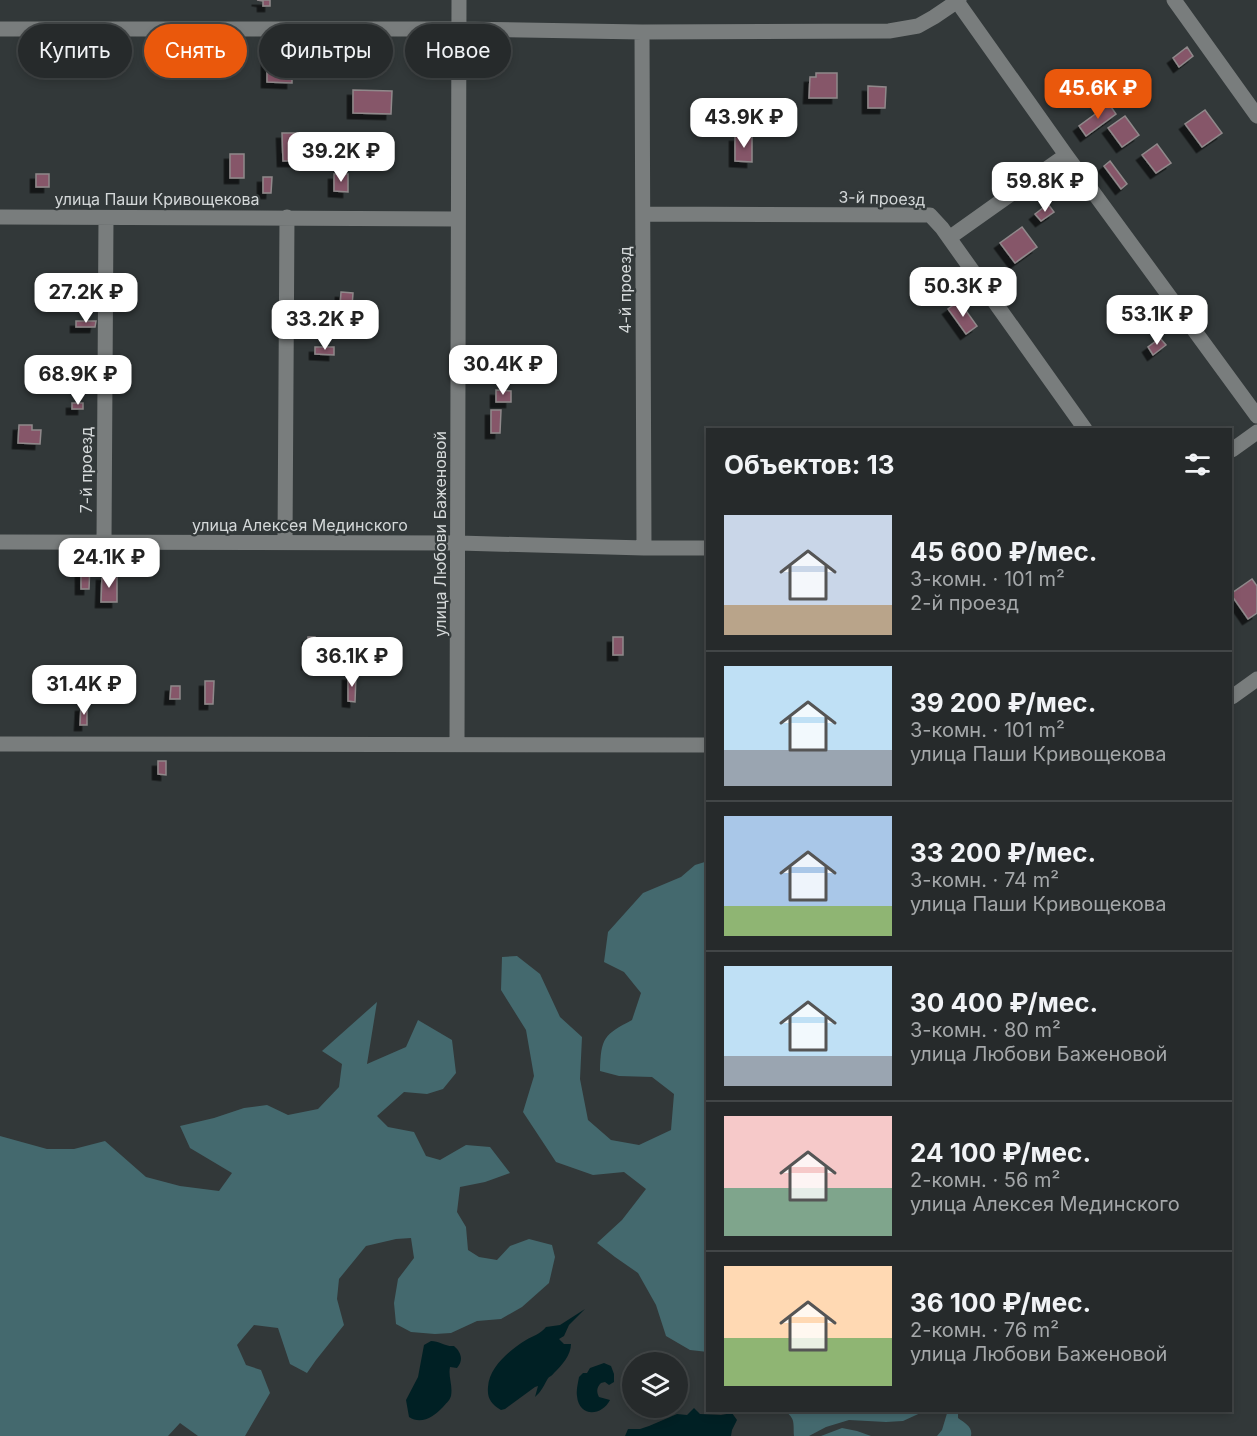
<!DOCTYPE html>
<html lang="ru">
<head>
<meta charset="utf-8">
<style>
  body { margin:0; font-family:Inter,sans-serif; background:#2e3233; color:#f1f3f6; height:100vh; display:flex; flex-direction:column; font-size:22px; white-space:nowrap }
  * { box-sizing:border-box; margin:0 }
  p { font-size:20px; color:#a4a7a9 }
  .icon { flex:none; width:33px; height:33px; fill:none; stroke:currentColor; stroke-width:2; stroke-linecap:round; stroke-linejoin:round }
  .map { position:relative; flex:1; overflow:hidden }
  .details { position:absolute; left:706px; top:428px; width:526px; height:984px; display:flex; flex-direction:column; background:#262a2b; border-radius:0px; box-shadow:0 3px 9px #0003,0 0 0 2px #424647 }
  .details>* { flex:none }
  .guide { position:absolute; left:18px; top:24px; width:570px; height:54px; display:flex; gap:12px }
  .tools { position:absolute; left:622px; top:1352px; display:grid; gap:12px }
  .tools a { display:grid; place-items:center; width:66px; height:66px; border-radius:50%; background:#262a2b; box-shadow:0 3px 9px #0003,0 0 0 2px #424647; font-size:30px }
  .price { position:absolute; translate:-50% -51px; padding:0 14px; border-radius:12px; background:#fff; color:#222; font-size:20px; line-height:39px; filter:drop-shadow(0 2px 3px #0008) }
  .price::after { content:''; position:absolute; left:50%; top:36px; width:18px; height:14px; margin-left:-9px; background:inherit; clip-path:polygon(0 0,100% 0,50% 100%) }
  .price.active { background:#ea580c; color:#fff }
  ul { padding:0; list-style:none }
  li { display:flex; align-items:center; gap:18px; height:150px; padding:0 18px }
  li+li { border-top:2px solid #424647 }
  li span { display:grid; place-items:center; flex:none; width:168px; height:120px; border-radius:0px; color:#555 }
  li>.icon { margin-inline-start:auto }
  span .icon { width:72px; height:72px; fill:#fffc; stroke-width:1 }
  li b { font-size:26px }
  h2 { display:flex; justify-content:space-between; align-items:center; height:72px; padding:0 18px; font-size:26px }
  .pill { padding:0 21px; border-radius:27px; background:#262a2b; box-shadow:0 3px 9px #0003,0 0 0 2px #424647; font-size:21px; line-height:54px }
  .pill.active { background:#ea580c; color:#fff }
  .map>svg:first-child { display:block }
  .green { fill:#44696e }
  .water { fill:#002024 }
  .building { fill:#865669; stroke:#90898b; stroke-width:1.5; filter:url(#shadow) }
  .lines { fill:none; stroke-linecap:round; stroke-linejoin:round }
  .minor { stroke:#797d7d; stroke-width:15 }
  .labels { text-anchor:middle; stroke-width:4.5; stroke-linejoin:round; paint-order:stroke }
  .street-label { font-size:16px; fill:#d4d8d9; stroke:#323839 }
</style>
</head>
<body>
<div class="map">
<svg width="1257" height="1436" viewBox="0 0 1257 1436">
  <defs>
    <filter id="shadow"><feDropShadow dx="-5.5" dy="5.5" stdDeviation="0" flood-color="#0009"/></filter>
  </defs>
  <rect width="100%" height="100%" fill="#323839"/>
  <!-- green -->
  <path class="green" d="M 708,861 L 708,1352 L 690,1350 L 666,1336 L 656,1305 L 638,1273 L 615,1257 L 597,1243 L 622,1220 L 646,1189 L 624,1172 L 593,1175 L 556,1162 L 523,1112 L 534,1076 L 526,1030 L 501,990 L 502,957 L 517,956 L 540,974 L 560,1017 L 582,1037 L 580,1079 L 588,1120 L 611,1140 L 639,1145 L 671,1130 L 674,1094 L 652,1077 L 619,1076 L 600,1071 C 601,1037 604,1035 632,1020 L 641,993 L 624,972 L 604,962 L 608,932 L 643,893 L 681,877 L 695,865 Z
    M 377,1002 L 367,1064 L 406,1047 L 418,1020 L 452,1040 L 456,1073 L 443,1089 L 427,1094 L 404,1092 L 377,1116 L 388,1127 L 414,1132 L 426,1156 L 440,1160 L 466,1145 L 490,1147 L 510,1173 L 485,1182 L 460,1187 L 457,1212 L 466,1227 L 468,1250 L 479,1257 L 497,1260 L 510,1246 L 529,1239 L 552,1245 L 555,1257 L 549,1283 L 522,1307 L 501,1319 L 477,1321 L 451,1333 L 435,1334 L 411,1332 L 396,1324 L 394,1303 L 398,1279 L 414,1258 L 411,1238 L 396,1239 L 366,1246 L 339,1279 L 337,1299 L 344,1325 L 316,1360 L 307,1373 L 290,1364 L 278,1328 L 254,1325 L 237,1345 L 246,1365 L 261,1370 L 270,1393 L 245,1436 L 198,1436 L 180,1423 L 168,1436 L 0,1436 L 0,1136 L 47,1149 L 74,1149 L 105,1141 L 146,1177 L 180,1186 L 219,1191 L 232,1173 L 190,1148 L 180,1126 L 214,1118 L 244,1108 L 267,1105 L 288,1115 L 318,1109 L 339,1087 L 342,1064 L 322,1051 Z
    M 784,1410 L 927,1410 L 903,1421 L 886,1422 L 849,1420 L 826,1427 L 809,1436 L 794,1436 C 793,1423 796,1419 784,1410 Z
    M 948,1410 L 958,1410 L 958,1418 C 965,1423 973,1427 971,1436 L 937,1436 L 942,1430 Z
    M 842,1428 L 857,1431 L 871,1436 L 821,1436 Z"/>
  <!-- water -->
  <path class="water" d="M 585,1309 L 569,1325 L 564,1336 L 559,1339 L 564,1344 L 571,1344 C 571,1355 562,1365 554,1373 C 551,1377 549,1376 547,1380 C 543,1387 541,1392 535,1397 L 538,1386 L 535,1387 L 505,1409 L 501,1410 C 491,1404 487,1398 488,1387 C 489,1367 510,1350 526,1340 C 533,1336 540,1334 546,1327 L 560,1325 Z
    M 431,1341 C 439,1341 446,1347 454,1346 C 461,1352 464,1360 457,1368 L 450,1367 C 448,1377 453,1385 451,1396 C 449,1402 446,1403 443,1407 C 434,1417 421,1425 409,1417 L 406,1400 L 418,1377 L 424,1345 Z
    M 604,1363 L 611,1366 L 614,1374 L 614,1382 L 609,1385 L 605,1382 L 601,1383 C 597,1387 596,1391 599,1397 L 610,1400 C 602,1416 579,1418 577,1396 C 576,1390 578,1383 579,1377 L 583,1373 L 587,1373 L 590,1368 Z
    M 694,1408 L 700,1414 L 721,1415 L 732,1413 L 737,1420 L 732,1430 L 731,1436 L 625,1436 L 628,1429 L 640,1429 L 649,1426 L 677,1414 L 687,1415 Z"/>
  <!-- building -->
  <path class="building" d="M 257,0 L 270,0 L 270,6 L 263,6 L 263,1 Z
    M 1187,47 L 1193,56 L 1179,67 L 1173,58 Z
    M 267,57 L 292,58 L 292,83 L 267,82 Z
    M 816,73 L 837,73 L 837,98 L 809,98 L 810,77 L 816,77 Z
    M 868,86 L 886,87 L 885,108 L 868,108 Z
    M 353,90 L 392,91 L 391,114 L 353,113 Z
    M 1109,104 L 1116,114 L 1086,136 L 1079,126 Z
    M 1205,110 L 1222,133 L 1202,147 L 1185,124 Z
    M 1125,116 L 1139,135 L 1122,147 L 1108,128 Z
    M 282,133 L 300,133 L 300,156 L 297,156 L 297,161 L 283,161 Z
    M 735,136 L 752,136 L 752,162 L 735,161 Z
    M 1157,144 L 1171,163 L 1156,173 L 1142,155 Z
    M 230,154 L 244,154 L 244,178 L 230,178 Z
    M 1110,161 L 1127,184 L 1121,189 L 1104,166 Z
    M 36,174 L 49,174 L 49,187 L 36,187 Z
    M 334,174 L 348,174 L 348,192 L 334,191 Z
    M 263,177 L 272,177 L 271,193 L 263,193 Z
    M 1048,204 L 1054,212 L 1041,221 L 1035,214 Z
    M 1022,227 L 1037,247 L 1015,263 L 1000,243 Z
    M 341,292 L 353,293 L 352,307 L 340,307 Z
    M 959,301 L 977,326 L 966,334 L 948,309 Z
    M 76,321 L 96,321 L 95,327 L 76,327 Z
    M 1160,338 L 1166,345 L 1153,355 L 1148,347 Z
    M 315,347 L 334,347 L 334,355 L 315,354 Z
    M 496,390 L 511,391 L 511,402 L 496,402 Z
    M 72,403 L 83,403 L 83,409 L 72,409 Z
    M 491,410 L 501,410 L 500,433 L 491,433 Z
    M 19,425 L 32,425 L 32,430 L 41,430 L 40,444 L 18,443 Z
    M 81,562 L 90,563 L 89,589 L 81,589 Z
    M 102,575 L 117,576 L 117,602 L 101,602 Z
    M 1252,579 L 1257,586 L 1257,613 L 1248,619 L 1232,596 L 1232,593 Z
    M 308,637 L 315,637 L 314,664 L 307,664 Z
    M 613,637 L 623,637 L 623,655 L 613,655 Z
    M 337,641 L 344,641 L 343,667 L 336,667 Z
    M 356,641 L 376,641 L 375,664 L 356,664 Z
    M 348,675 L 356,675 L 355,702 L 348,701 Z
    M 205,681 L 214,681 L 213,704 L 205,704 Z
    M 171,686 L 180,686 L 180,699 L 170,699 Z
    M 81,706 L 87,706 L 87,725 L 80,725 Z
    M 158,761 L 166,761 L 166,775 L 158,774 Z"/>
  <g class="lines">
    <!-- minor -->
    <path class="minor" d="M 956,0 L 1066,155 L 1257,416
      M 1174,0 L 1257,116
      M 0,29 L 458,29 L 642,32 L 889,31 L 918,26 L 934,17 L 959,0
      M 642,32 L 644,548
      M 643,214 L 930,215 L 942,228 L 1085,429
      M 0,217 L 458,219
      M 949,238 L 1066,155
      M 1232,450 L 1257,432
      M 0,542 L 459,543 L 644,548 L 708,548
      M 104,542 L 106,218
      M 285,542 L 287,217
      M 1232,697 L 1257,679
      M 0,744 L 708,745
      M 457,744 L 459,0"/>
  </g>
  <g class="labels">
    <!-- street labels -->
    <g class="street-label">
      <text transform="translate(882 198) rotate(2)" y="6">3-й проезд</text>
      <text x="157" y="205">улица Паши Кривощекова</text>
      <text transform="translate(625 290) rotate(-90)" y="6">4-й проезд</text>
      <text transform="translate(86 470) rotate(-90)" y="6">7-й проезд</text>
      <text x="300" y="531">улица Алексея Мединского</text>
      <text transform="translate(440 534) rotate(-90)" y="6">улица Любови Баженовой</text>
    </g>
  </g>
</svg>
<div class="tools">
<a><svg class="icon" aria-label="layers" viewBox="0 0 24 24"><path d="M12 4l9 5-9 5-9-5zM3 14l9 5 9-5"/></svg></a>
</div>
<b class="price active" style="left:1098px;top:120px">45.6K ₽</b>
<b class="price" style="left:744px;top:149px">43.9K ₽</b>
<b class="price" style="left:341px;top:183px">39.2K ₽</b>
<b class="price" style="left:1045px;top:213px">59.8K ₽</b>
<b class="price" style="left:963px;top:318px">50.3K ₽</b>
<b class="price" style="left:86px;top:324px">27.2K ₽</b>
<b class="price" style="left:1157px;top:346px">53.1K ₽</b>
<b class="price" style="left:325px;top:351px">33.2K ₽</b>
<b class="price" style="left:503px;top:396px">30.4K ₽</b>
<b class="price" style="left:78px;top:406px">68.9K ₽</b>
<b class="price" style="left:109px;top:589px">24.1K ₽</b>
<b class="price" style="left:352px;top:688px">36.1K ₽</b>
<b class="price" style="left:84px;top:716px">31.4K ₽</b>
<div class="guide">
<a class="pill">Купить</a>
<a class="pill active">Снять</a>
<a class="pill">Фильтры</a>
<a class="pill">Новое</a>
</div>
<section class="details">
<h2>Объектов: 13<svg class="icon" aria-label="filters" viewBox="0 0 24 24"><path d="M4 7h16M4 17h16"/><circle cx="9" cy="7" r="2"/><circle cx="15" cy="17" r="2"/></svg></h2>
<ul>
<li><span style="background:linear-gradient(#c9d6e8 75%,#b9a48a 0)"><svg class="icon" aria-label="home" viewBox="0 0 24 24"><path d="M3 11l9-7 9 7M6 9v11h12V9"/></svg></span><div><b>45 600 ₽/мес.</b><p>3-комн. · 101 m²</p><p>2-й проезд</p></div></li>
<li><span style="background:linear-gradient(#bfe0f5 70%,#9aa5b1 0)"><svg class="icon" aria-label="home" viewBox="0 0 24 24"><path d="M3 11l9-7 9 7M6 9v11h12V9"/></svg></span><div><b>39 200 ₽/мес.</b><p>3-комн. · 101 m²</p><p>улица Паши Кривощекова</p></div></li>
<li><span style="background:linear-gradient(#a9c7e8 75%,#8fb573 0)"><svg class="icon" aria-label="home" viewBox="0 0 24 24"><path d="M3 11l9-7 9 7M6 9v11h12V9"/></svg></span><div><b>33 200 ₽/мес.</b><p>3-комн. · 74 m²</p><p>улица Паши Кривощекова</p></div></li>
<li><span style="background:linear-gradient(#bfe0f5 75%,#9aa5b1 0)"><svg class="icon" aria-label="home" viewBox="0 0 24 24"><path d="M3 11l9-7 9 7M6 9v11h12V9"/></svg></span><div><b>30 400 ₽/мес.</b><p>3-комн. · 80 m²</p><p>улица Любови Баженовой</p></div></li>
<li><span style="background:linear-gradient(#f6c9c9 60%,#7fa58c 0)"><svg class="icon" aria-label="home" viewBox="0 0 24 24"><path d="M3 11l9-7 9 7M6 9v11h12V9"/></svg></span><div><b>24 100 ₽/мес.</b><p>2-комн. · 56 m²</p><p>улица Алексея Мединского</p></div></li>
<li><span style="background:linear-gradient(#ffd9b3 60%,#8fb573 0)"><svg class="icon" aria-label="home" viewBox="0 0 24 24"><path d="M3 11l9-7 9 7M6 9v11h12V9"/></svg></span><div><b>36 100 ₽/мес.</b><p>2-комн. · 76 m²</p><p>улица Любови Баженовой</p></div></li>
</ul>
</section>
</div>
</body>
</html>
